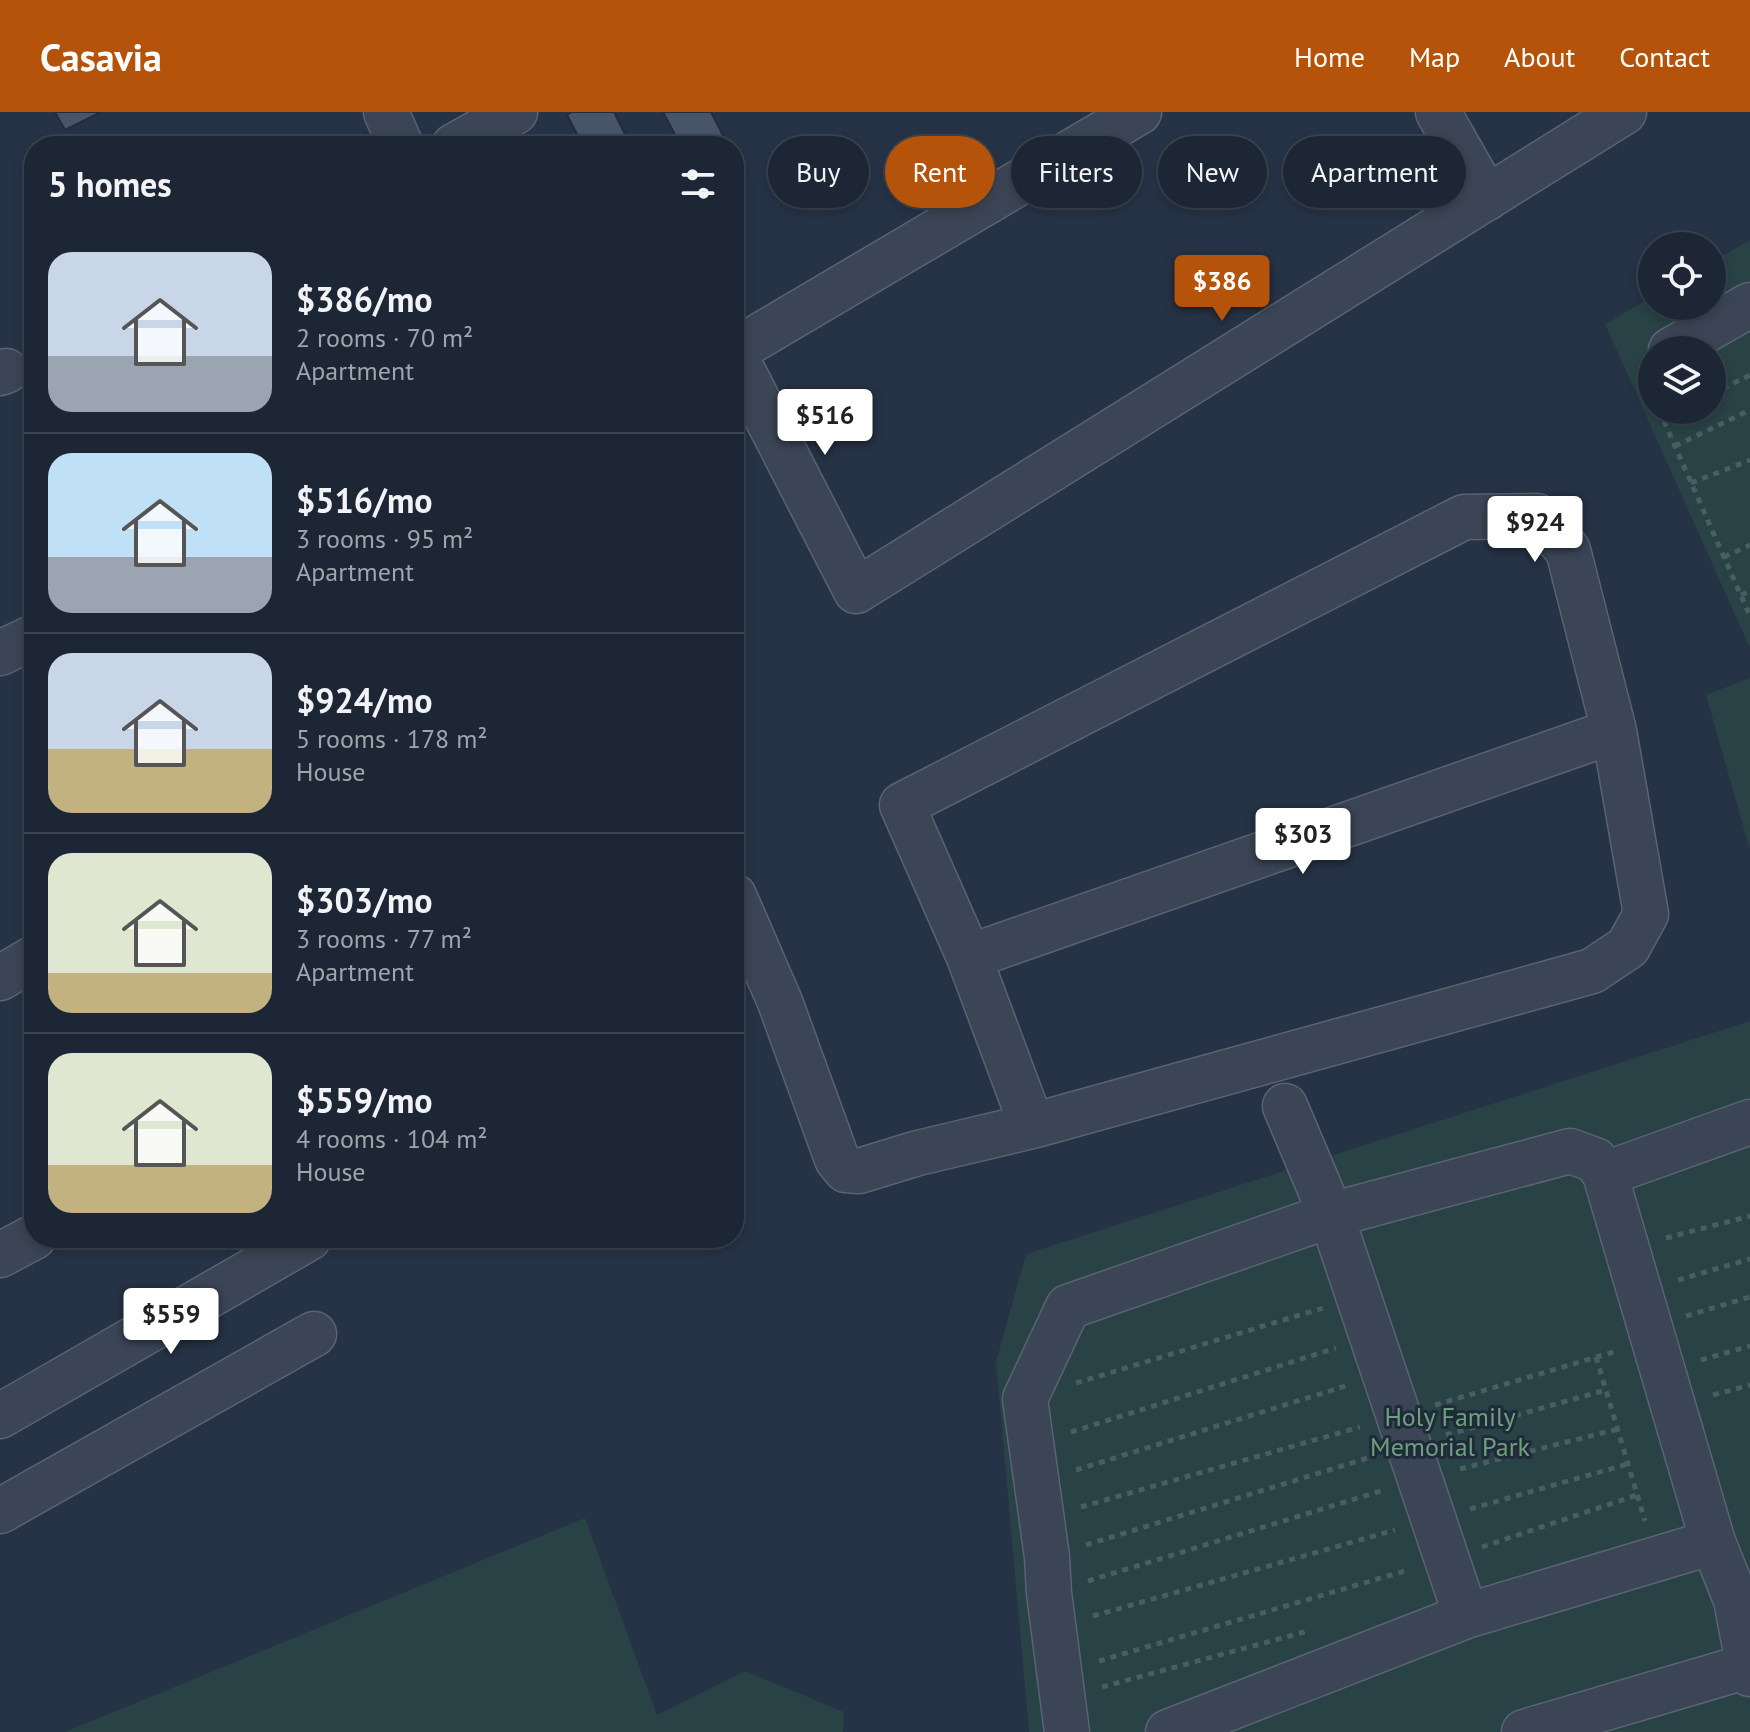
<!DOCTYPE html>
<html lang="en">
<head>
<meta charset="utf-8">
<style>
  body { margin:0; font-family:"PT Sans",sans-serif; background:#293240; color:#f1f3f6; height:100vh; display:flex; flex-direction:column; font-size:30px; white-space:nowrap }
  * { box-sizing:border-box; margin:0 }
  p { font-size:26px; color:#a0a5ac }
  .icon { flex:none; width:44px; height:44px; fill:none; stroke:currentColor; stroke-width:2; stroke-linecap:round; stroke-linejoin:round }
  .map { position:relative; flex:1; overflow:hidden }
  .panel { position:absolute; left:24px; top:24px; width:720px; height:1112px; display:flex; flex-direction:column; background:#1c2634; border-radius:32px; box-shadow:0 4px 12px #0003,0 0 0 2px #3a434f }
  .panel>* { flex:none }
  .top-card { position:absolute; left:768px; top:24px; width:760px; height:72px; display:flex; gap:16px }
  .fabs { position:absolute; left:1638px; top:120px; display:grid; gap:16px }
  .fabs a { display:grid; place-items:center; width:88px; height:88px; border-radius:50%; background:#1c2634; box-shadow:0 4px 12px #0003,0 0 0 2px #3a434f; font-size:40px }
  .price { position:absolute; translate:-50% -68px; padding:0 18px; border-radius:8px; background:#fff; color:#222; font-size:26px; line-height:52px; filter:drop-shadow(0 2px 4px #0008) }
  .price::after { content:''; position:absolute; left:50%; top:48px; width:24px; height:18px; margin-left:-12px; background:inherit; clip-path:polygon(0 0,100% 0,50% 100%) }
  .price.on { background:#b45309; color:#fff }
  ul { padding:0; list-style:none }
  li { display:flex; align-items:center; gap:24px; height:200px; padding:0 24px }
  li+li { border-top:2px solid #3a434f }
  li span { display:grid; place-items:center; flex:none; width:224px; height:160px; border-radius:24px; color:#555 }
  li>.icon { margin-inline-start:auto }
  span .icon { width:96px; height:96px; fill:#fffc; stroke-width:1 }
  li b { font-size:34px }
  h2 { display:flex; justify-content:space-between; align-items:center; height:96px; padding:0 24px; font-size:34px }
  .chip { padding:0 28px; border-radius:36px; background:#1c2634; box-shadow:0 4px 12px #0003,0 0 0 2px #3a434f; font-size:28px; line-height:72px }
  .chip.on { background:#b45309; color:#fff }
  header { display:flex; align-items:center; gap:48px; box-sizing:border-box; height:112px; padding:0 40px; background:#b45309; color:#fff }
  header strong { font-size:38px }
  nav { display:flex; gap:44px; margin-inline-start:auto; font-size:28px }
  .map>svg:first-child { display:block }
  .green { fill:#284246; fill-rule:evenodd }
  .building { fill:#48546a; stroke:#212c3c; stroke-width:2 }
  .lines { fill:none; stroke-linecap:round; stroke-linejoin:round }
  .minor-casing { stroke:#596372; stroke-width:47 }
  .path { stroke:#475f62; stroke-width:5; stroke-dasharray:6 6; stroke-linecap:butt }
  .minor { stroke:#3b4555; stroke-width:44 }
  .labels { text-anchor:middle; stroke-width:6; stroke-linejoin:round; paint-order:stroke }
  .park-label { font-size:26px; fill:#6ea07b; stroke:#1f2a3a }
</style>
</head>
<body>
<header>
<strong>Casavia</strong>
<nav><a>Home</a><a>Map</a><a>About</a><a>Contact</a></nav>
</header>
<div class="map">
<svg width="1750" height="1620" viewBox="0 0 1750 1620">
  <rect width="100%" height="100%" fill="#263346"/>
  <!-- green -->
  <path class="green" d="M 1750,128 L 1750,536 L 1605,212 L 1652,185 L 1652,194 L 1712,194 L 1712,150 ZM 1652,238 L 1712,238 L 1712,298 L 1652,298 Z
    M 1750,566 L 1750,738 L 1706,583 Z
    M 1750,909 L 1750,1620 L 1029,1620 L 996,1250 L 1026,1142 Z
    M 585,1406 L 657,1603 L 745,1559 L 844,1600 L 843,1620 L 65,1620 Z"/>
  <!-- building -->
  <path class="building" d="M 55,0 L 101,0 L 65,18 Z
    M 572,0 L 614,0 L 631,34 L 583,34 L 567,3 Z
    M 663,0 L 711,0 L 727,31 L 722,34 L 681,34 Z"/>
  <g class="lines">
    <defs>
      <path id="minor" d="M 386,0 L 401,34
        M 1438,0 L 1487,86
        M 454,34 L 515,0
        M 1671,238 L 1750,193
        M 734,239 L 1139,0
        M 734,242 L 856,479 L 1624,0
        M 0,261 L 6,259
        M 0,541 L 34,525
        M 734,784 L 780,890 L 837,1047 L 846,1058 L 859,1059 L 918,1041 L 1032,1014 L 1592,859 L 1628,835 L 1646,802 L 1614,619 L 1568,438 L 1537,404 L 1464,405 L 902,693 L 969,845 L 1032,1014
        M 969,845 L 1614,619
        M 0,866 L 34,846
        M 1285,994 L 1331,1103 L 1466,1504
        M 1605,1062 L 1750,1010
        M 0,1143 L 34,1125
        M 0,1304 L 309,1126
        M 0,1399 L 314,1222
        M 1067,1620 L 1049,1481 L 1047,1445 L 1025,1287 L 1068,1195 L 1331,1103 L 1570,1039 L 1595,1048 L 1605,1062 L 1713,1430 L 1736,1488 L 1750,1562
        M 1168,1620 L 1466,1504 L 1713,1430
        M 1524,1620 L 1748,1554"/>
    </defs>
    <!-- minor casing -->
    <use href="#minor" class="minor-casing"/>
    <!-- path -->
    <path class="path" d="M 1712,282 L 1750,263
      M 1659,298 L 1750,504
      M 1663,306 L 1678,298
      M 1675,334 L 1750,298
      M 1691,371 L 1750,348
      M 1724,445 L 1750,433
      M 1741,483 L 1750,479
      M 1666,1126 L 1750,1104
      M 1678,1168 L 1750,1147
      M 1686,1204 L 1750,1185
      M 1596,1245 L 1645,1409
      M 1701,1248 L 1750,1234
      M 1076,1271 L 1323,1196
      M 1713,1283 L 1750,1273
      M 1435,1293 L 1617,1239
      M 1071,1320 L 1336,1236
      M 1446,1323 L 1606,1278
      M 1460,1357 L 1618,1317
      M 1076,1358 L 1349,1273
      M 1081,1395 L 1360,1315
      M 1470,1397 L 1628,1352
      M 1086,1433 L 1371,1345
      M 1482,1435 L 1637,1383
      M 1088,1469 L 1384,1378
      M 1093,1504 L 1395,1418
      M 1099,1549 L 1408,1458
      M 1102,1575 L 1308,1519"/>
    <!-- minor -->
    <use href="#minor" class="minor"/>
  </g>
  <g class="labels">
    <!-- park labels -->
    <g class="park-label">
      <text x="1450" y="1314">Holy Family<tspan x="1450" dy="30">Memorial Park</tspan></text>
    </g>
  </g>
</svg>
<div class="fabs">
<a><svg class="icon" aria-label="locate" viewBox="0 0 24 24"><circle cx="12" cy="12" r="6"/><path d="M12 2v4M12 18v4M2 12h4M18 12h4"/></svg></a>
<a><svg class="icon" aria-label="layers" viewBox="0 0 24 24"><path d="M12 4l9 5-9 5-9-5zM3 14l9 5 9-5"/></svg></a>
</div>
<b class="price on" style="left:1222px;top:211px">$386</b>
<b class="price" style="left:825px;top:345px">$516</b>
<b class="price" style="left:1535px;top:452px">$924</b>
<b class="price" style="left:1303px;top:764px">$303</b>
<b class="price" style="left:171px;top:1244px">$559</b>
<div class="top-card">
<a class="chip">Buy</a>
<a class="chip on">Rent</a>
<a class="chip">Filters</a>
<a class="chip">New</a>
<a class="chip">Apartment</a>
</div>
<section class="panel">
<h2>5 homes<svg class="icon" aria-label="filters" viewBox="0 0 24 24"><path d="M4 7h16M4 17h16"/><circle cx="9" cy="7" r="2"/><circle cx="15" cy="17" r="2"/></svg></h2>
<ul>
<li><span style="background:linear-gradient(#c9d6e8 65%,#9aa5b1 0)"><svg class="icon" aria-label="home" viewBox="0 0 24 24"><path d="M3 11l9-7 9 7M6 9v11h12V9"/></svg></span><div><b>$386/mo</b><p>2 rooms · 70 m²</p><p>Apartment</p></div></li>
<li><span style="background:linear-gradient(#bfe0f5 65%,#9aa5b1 0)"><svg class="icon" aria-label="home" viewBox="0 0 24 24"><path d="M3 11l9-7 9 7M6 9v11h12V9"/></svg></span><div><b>$516/mo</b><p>3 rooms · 95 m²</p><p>Apartment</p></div></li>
<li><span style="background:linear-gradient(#c9d6e8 60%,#c2b280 0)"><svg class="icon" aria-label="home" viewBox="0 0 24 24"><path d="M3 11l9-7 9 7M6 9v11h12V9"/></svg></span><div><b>$924/mo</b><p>5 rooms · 178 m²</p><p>House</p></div></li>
<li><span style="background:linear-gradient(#dfe7d0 75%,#c2b280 0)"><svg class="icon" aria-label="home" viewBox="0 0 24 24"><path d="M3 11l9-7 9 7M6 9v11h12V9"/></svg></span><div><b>$303/mo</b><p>3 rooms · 77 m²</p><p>Apartment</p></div></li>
<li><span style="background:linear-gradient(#dfe7d0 70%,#c2b280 0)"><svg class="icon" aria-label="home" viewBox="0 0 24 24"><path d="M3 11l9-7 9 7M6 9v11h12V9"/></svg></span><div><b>$559/mo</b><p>4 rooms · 104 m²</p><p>House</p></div></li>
</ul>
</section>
</div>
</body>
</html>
